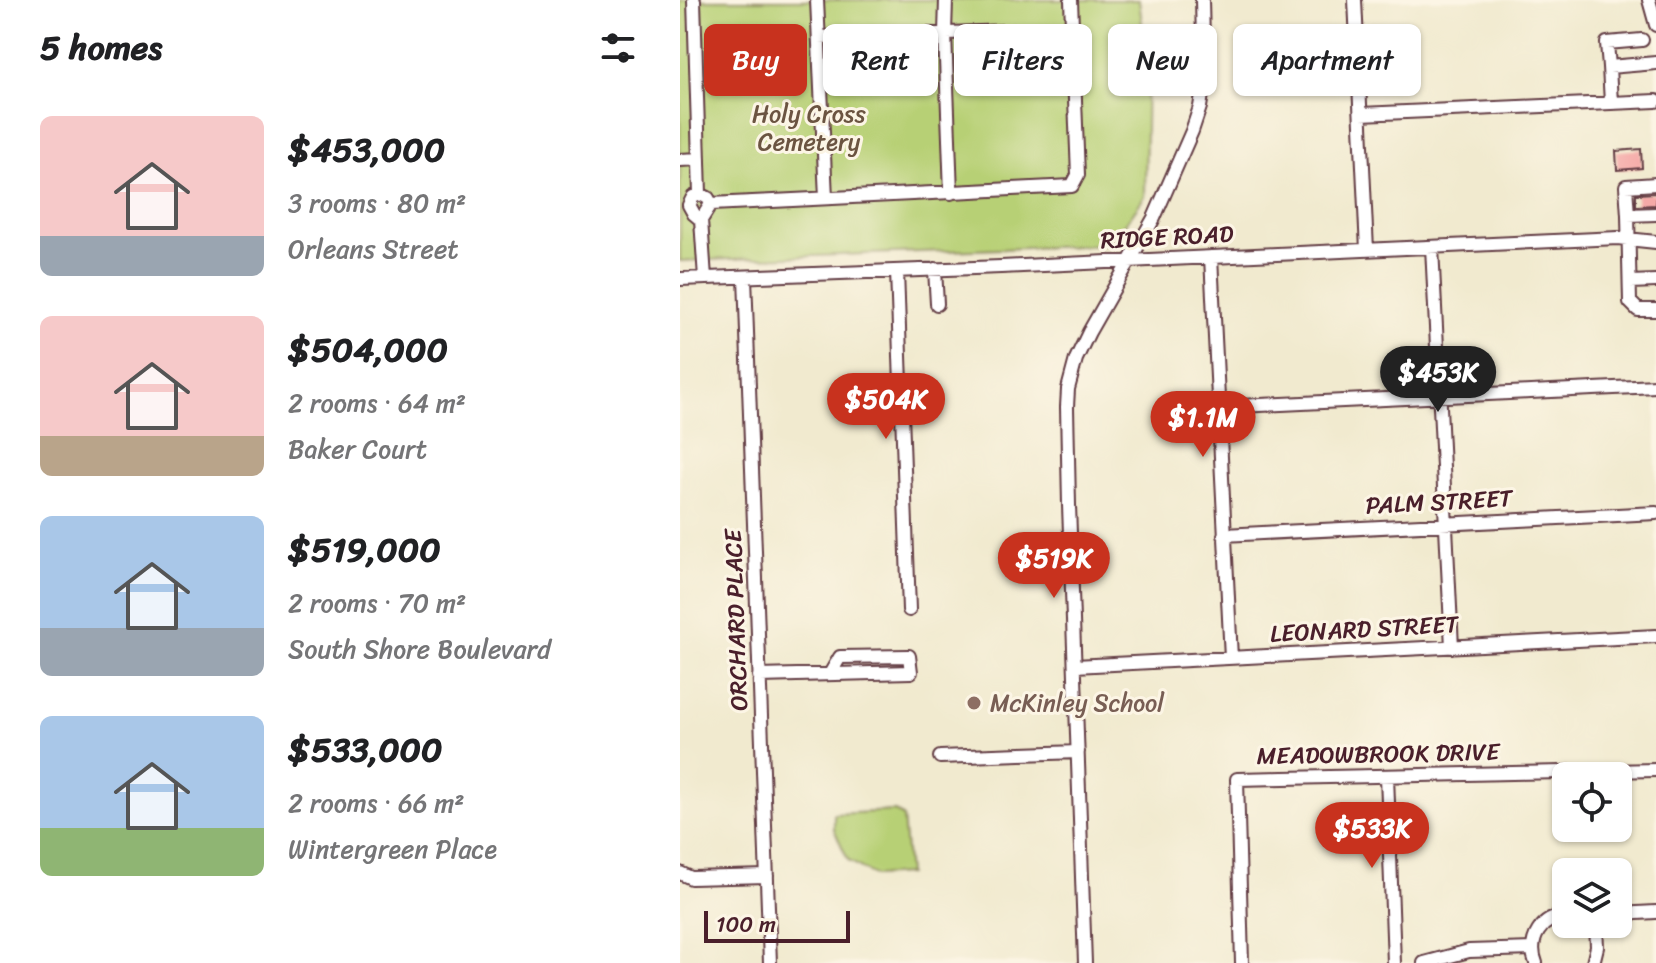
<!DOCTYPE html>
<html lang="en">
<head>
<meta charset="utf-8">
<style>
  body { margin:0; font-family:Sriracha,sans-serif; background:#f2f2f2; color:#202124; height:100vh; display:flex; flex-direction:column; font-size:30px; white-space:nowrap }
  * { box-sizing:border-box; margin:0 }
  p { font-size:26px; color:#757577 }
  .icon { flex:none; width:44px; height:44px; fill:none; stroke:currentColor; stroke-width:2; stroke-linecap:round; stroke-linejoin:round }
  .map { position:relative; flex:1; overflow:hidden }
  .drawer { display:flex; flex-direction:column; background:#fff; width:680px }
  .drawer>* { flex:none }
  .guide { position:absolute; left:24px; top:24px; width:760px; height:72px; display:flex; gap:16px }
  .buttons { position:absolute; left:872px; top:762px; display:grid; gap:16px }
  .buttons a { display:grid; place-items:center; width:80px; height:80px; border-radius:12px; background:#fff; box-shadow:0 2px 6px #0004; font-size:40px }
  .scale { position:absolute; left:24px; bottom:20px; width:146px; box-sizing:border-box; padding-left:8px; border:4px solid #4a1f2b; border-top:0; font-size:22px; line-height:28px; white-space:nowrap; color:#4a1f2b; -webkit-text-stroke:6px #fcf5e5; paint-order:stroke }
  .price { position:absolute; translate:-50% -68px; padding:0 18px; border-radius:28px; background:#c8321e; color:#fff; font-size:26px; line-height:52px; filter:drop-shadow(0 2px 4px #0008) }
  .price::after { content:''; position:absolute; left:50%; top:48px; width:24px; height:18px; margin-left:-12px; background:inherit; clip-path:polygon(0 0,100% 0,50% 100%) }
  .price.on { background:#222; color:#fff }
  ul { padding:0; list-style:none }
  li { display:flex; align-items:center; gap:24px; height:200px; padding:0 40px }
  li span { display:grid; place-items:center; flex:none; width:224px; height:160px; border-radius:12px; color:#555 }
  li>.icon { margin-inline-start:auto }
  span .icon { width:96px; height:96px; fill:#fffc; stroke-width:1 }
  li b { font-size:34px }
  h2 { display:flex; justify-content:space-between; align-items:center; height:96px; padding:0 40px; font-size:34px }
  .pill { padding:0 28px; border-radius:12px; background:#fff; box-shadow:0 2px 6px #0004; font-size:28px; line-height:72px }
  .pill.on { background:#c8321e; color:#fff }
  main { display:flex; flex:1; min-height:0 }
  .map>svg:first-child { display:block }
  .green { fill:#b7d075; stroke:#807850; stroke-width:2 }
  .building { fill:#f5a9a7 }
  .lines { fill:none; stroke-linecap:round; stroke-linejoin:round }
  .minor-casing { stroke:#633d44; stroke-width:16 }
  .minor { stroke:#fff; stroke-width:12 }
  .education-dot { fill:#8d6e63; stroke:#fcf5e5; stroke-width:3 }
  .labels { text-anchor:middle; stroke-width:6; stroke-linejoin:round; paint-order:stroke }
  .park-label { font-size:24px; fill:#6b5441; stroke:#fcf5e5 }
  .street-label { font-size:24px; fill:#4a1f2b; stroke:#fcf5e5 }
  .education-label { font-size:24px; fill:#785e54; stroke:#fcf5e5; text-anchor:start }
</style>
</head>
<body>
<main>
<section class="drawer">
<h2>5 homes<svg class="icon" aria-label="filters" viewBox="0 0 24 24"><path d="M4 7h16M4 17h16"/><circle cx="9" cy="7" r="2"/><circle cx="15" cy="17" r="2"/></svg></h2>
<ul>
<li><span style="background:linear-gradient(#f6c9c9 75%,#9aa5b1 0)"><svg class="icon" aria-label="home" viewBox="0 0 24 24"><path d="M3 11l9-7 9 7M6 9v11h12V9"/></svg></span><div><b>$453,000</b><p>3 rooms · 80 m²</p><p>Orleans Street</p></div></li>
<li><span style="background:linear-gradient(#f6c9c9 75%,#b9a48a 0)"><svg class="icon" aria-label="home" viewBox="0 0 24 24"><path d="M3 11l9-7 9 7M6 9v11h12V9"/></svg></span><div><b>$504,000</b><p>2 rooms · 64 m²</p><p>Baker Court</p></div></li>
<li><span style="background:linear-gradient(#a9c7e8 70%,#9aa5b1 0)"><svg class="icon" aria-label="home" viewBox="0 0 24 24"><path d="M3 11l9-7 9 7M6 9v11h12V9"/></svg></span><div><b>$519,000</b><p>2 rooms · 70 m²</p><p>South Shore Boulevard</p></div></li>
<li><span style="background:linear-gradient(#a9c7e8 70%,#8fb573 0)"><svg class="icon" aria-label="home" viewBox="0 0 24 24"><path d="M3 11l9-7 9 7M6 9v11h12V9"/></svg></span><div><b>$533,000</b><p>2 rooms · 66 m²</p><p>Wintergreen Place</p></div></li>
</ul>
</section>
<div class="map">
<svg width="976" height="963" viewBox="0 0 976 963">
  <rect width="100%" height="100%" fill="#fcf5e5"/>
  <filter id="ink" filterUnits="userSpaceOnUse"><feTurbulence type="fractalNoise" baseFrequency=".0125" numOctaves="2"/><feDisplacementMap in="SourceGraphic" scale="16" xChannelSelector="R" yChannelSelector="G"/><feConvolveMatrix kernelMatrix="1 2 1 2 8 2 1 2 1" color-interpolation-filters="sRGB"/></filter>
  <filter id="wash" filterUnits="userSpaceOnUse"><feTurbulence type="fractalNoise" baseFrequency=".006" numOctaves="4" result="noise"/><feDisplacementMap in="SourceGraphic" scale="32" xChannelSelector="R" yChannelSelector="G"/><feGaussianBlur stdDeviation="1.8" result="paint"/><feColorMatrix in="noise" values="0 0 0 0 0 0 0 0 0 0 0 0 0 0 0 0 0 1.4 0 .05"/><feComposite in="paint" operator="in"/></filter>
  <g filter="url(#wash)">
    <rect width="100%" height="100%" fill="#f1eacf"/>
    <!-- green -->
    <path class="green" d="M 0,0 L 459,0 L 467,61 L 465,196 L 445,224 L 425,245 L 0,261 Z
      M 215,811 L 223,817 L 228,874 L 195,876 L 168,860 L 154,829 L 154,814 Z"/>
    <g id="blocks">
      <!-- building -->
      <path class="building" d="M 961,149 L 962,168 L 937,170 L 936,151 Z
        M 976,193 L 976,205 L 956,206 L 956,194 Z"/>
    </g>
  </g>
  <g filter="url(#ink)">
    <use href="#blocks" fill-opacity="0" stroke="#633d44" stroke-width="2"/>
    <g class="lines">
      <defs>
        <path id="minor" d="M 14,0 L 20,194
          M 137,0 L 146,198
          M 266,0 L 265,33 L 271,193
          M 675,0 L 687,250
          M 969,0 L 976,25
          M 139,37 L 392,29
          M 929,67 L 927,43 L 962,40
          M 931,103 L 929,67 L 976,63
          M 681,114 L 976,101
          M 0,160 L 19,159
          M 31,204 L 392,186 L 398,175 L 391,0
          M 976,214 L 948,215 L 950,302 L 958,310 L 976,310
          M 948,215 L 946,186 L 976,184
          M 21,220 L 14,214 L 9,205 L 13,197 L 20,194 L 28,198 L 31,204 L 21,220 L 25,278
          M 752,247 L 772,647
          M 531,257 L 551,658
          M 255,269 L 257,304
          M 217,271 L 229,610
          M 65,277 L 90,963
          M 0,279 L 321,267 L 938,238 L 976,242
          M 950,282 L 976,281
          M 538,407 L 976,386
          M 544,535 L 976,513
          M 395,666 L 976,636
          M 79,676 L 231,672 L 229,656 L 160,657 L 150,674
          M 260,757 L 398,752
          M 707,776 L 714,963
          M 0,873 L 11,878 L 87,876
          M 938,914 L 976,912
          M 405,963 L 389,505 L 387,407 L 388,389 L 396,359 L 409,332 L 474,218 L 512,131 L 520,107 L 524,82 L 522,0
          M 562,963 L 557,779 L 976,770
          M 744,963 L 789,951 L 853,949
          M 856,963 C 847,940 861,917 886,916
          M 913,963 L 917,947 L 916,924"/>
      </defs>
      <!-- minor casing -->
      <use href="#minor" class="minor-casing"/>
      <!-- minor -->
      <use href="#minor" class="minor"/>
    </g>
  </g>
  <!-- markers -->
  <circle class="education-dot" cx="294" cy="703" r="8"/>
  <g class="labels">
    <!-- park labels -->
    <g class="park-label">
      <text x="129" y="122">Holy Cross<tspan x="129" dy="28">Cemetery</tspan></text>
    </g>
    <!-- street labels -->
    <g class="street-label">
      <text transform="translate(487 237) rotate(-3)" y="8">RIDGE ROAD</text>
      <text transform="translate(759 502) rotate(-3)" y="8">PALM STREET</text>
      <text transform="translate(56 620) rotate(-92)" y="8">ORCHARD PLACE</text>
      <text transform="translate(684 629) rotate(-3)" y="8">LEONARD STREET</text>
      <text transform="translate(698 754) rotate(-1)" y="8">MEADOWBROOK DRIVE</text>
    </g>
    <!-- education labels -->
    <g class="education-label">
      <text x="310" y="711">McKinley School</text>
    </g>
  </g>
</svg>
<div class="buttons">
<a><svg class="icon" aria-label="locate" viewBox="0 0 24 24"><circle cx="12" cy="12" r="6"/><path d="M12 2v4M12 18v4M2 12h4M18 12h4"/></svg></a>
<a><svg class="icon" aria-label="layers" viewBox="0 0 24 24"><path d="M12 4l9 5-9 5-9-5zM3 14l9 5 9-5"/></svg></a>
</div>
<div class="scale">100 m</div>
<b class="price on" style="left:758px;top:414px">$453K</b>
<b class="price" style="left:206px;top:441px">$504K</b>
<b class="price" style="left:523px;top:459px">$1.1M</b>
<b class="price" style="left:374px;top:600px">$519K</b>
<b class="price" style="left:692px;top:870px">$533K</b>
<div class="guide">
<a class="pill on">Buy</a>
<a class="pill">Rent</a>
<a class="pill">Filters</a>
<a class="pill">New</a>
<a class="pill">Apartment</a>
</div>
</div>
</main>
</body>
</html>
